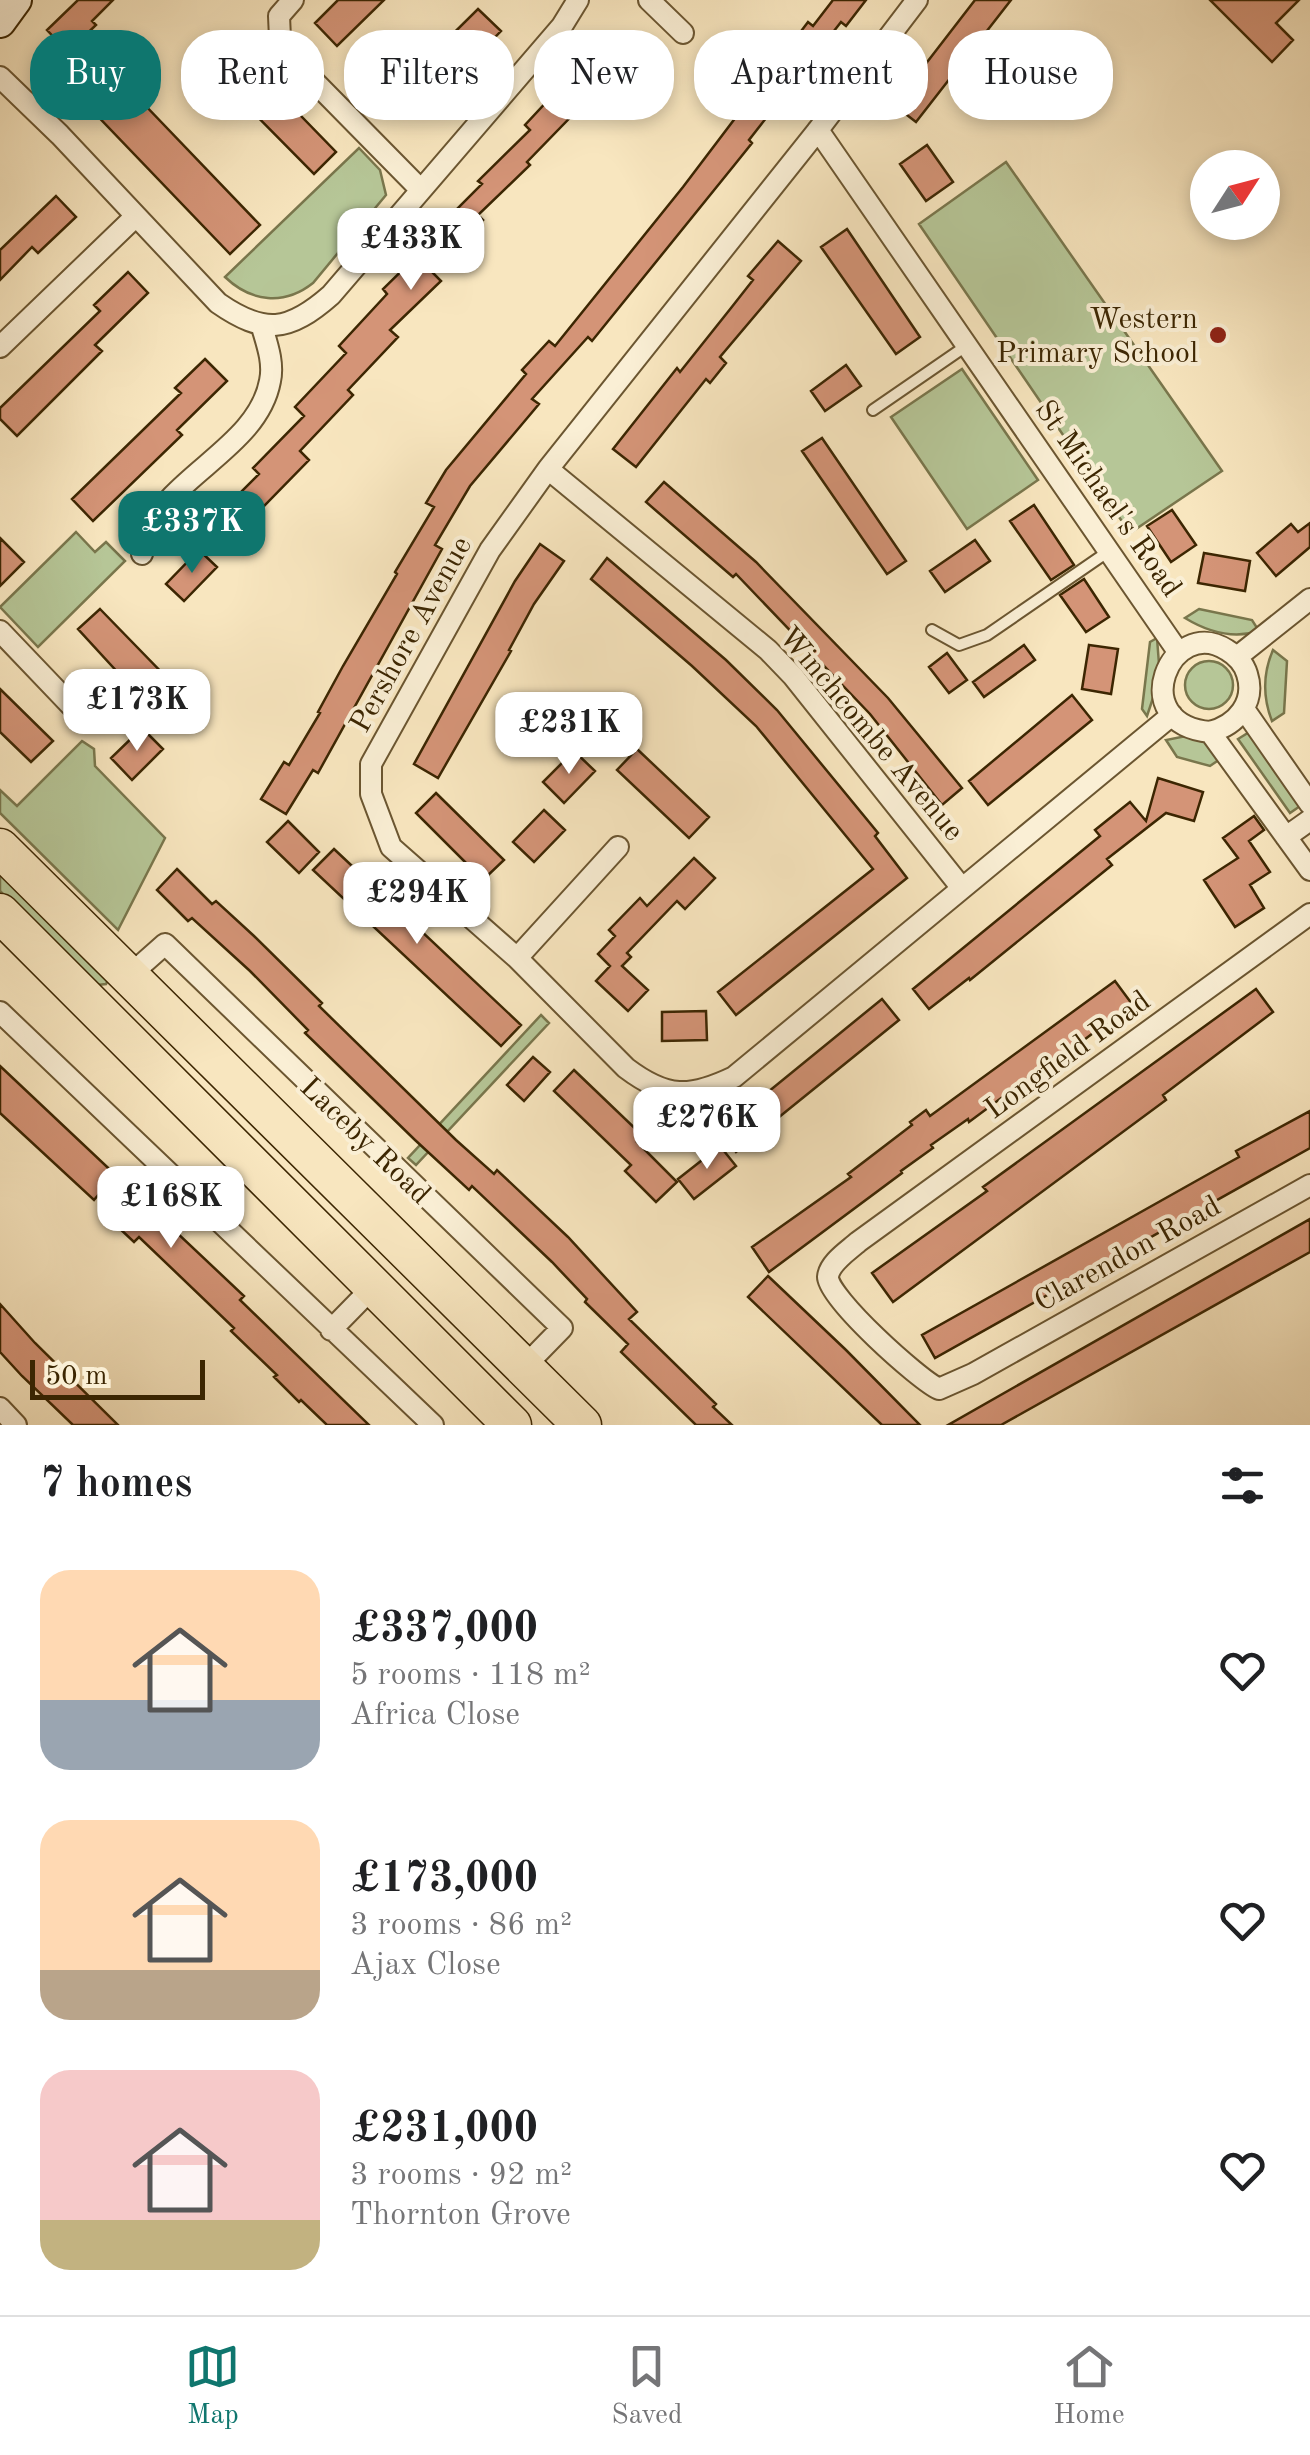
<!DOCTYPE html>
<html lang="en">
<head>
<meta charset="utf-8">
<style>
  body { margin:0; font-family:"Old Standard TT",serif; background:#f2f2f2; color:#202124; height:100vh; display:flex; flex-direction:column; font-size:38px; white-space:nowrap }
  * { box-sizing:border-box; margin:0 }
  p { font-size:32px; color:#757577 }
  .icon { flex:none; width:55px; height:55px; fill:none; stroke:currentColor; stroke-width:2; stroke-linecap:round; stroke-linejoin:round }
  .map { position:relative; height:1425px; overflow:hidden }
  .sheet { display:flex; flex-direction:column; background:#fff; flex:1 }
  .sheet>* { flex:none }
  .guide { position:absolute; left:30px; top:30px; width:1250px; height:90px; display:flex; gap:20px }
  .needle { width:65px; rotate:54deg }
  .fabs { position:absolute; left:1190px; top:150px; display:grid; gap:20px }
  .fabs a { display:grid; place-items:center; width:90px; height:90px; border-radius:50%; background:#fff; box-shadow:0 5px 15px #0003; font-size:50px }
  .scale { position:absolute; left:30px; bottom:25px; width:175px; box-sizing:border-box; padding-left:10px; border:5px solid #3c2602; border-top:0; font-size:28px; line-height:35px; white-space:nowrap; color:#3c2602; -webkit-text-stroke:8px #faefd5; paint-order:stroke }
  .price { position:absolute; translate:-50% -85px; padding:0 22px; border-radius:20px; background:#fff; color:#222; font-size:32px; line-height:65px; filter:drop-shadow(0 2px 5px #0008) }
  .price::after { content:''; position:absolute; left:50%; top:60px; width:30px; height:22px; margin-left:-15px; background:inherit; clip-path:polygon(0 0,100% 0,50% 100%) }
  .price.active { background:#0f766e; color:#fff }
  ul { padding:0; list-style:none }
  li { display:flex; align-items:center; gap:30px; height:250px; padding:0 40px }
  li span { display:grid; place-items:center; flex:none; width:280px; height:200px; border-radius:30px; color:#555 }
  li>.icon { margin-inline-start:auto }
  span .icon { width:120px; height:120px; fill:#fffc; stroke-width:1 }
  li b { font-size:42px }
  h2 { display:flex; justify-content:space-between; align-items:center; height:120px; padding:0 40px; font-size:42px }
  .tag { padding:0 35px; border-radius:40px; background:#fff; box-shadow:0 5px 15px #0003; font-size:35px; line-height:90px }
  .tag.active { background:#0f766e; color:#fff }
  .menu { display:flex; justify-content:space-around; align-items:center; height:140px; border-top:2px solid #e0e0e0; background:#fff; font-size:28px; color:#757577 }
  .menu a { display:grid; justify-items:center; gap:5px }
  .menu .active { color:#0f766e }
  .map>svg:first-child { display:block }
  .green { fill:#b6c697; stroke:#79764c; stroke-width:2.5 }
  .building { fill:#d49477; stroke:#3c2602; stroke-width:2.5 }
  .lines { fill:none; stroke-linecap:round; stroke-linejoin:round }
  .lane-casing { stroke:#6b5631; stroke-width:14 }
  .street-casing { stroke:#6b5631; stroke-width:24 }
  .secondary-casing { stroke:#3c2602; stroke-width:34 }
  .highway-casing { stroke:#3c2602; stroke-width:41 }
  .lane { stroke:#faefd5; stroke-width:10 }
  .street { stroke:#faefd5; stroke-width:20 }
  .secondary { stroke:#faefd5; stroke-width:30 }
  .highway { stroke:#f8e6bf; stroke-width:38 }
  .poi-dot { fill:#8f2418; stroke:#faefd5; stroke-width:4 }
  .labels { text-anchor:middle; stroke-width:8; stroke-linejoin:round; paint-order:stroke }
  .poi-label { font-size:30px; fill:#3c2602; stroke:#faefd5; text-anchor:end }
  .street-label { font-size:30px; fill:#3c2602; stroke:#faefd5 }
</style>
</head>
<body>
<div class="map">
<svg width="1310" height="1425" viewBox="0 0 1310 1425">
  <rect width="100%" height="100%" fill="#f8e6bf"/>
  <filter id="stains"><feTurbulence type="fractalNoise" baseFrequency=".002" numOctaves="4"/><feColorMatrix values="0 0 0 0 .2 0 0 0 0 .09 0 0 0 0 .02 0 0 0 .5 -.17"/></filter>
  <radialGradient id="worn" r=".72"><stop offset=".6" stop-color="#630" stop-opacity="0"/><stop offset="1" stop-color="#630" stop-opacity=".3"/></radialGradient>
  <!-- green -->
  <path class="green" d="M 359,148 L 380,170 L 386,195 L 313,283 C 284,306 251,302 225,277 Z
    M 1006,162 L 1222,471 L 1130,533 L 919,224 Z
    M 962,369 L 1038,480 L 967,529 L 891,417 Z
    M 76,532 L 95,552 L 106,542 L 125,561 L 38,647 L 0,607 Z
    M 1199,609 L 1252,620 L 1259,631 C 1234,639 1208,632 1185,618 Z
    M 1157,638 L 1160,677 L 1147,716 L 1142,709 L 1150,642 Z
    M 1273,650 L 1287,661 L 1284,713 L 1272,721 C 1263,698 1263,673 1273,650 Z
    M1185 685a24 24 0 1 1 48 0a24 24 0 1 1-48 0Z
    M 1251,731 L 1303,804 L 1290,813 L 1238,739 Z
    M 1186,736 L 1208,743 L 1223,757 L 1210,766 L 1177,757 L 1166,740 Z
    M 82,741 L 94,749 L 95,766 L 165,838 L 118,930 L 0,813 L 0,790 L 17,806 Z
    M 0,862 L 109,978 L 106,984 L 97,985 L 87,979 L 0,891 Z
    M 541,1015 L 549,1023 L 416,1165 L 408,1158 Z"/>
  <!-- building -->
  <path class="building" d="M 78,0 L 113,0 L 92,21 L 96,25 L 68,52 L 47,30 Z
    M 338,0 L 384,0 L 337,46 L 315,23 Z
    M 833,0 L 866,0 L 846,26 L 841,22 L 749,140 L 752,143 L 736,163 L 592,341 L 588,337 L 532,399 L 539,404 L 470,486 L 435,545 L 442,549 L 318,773 L 313,770 L 286,814 L 261,799 L 284,762 L 289,765 L 320,713 L 318,712 L 343,666 L 397,574 L 395,572 L 434,507 L 426,503 L 446,470 L 526,374 L 522,370 L 549,341 L 555,346 L 683,187 L 808,22 L 813,26 Z
    M 975,0 L 1011,0 L 916,122 L 894,105 Z
    M 1210,0 L 1299,0 L 1276,23 L 1293,40 L 1272,62 Z
    M 478,9 L 501,31 L 417,117 L 393,93 Z
    M 217,36 L 259,81 L 263,77 L 336,152 L 314,174 L 227,86 L 224,90 L 194,58 Z
    M 607,37 L 631,62 L 597,94 L 595,92 L 527,162 L 530,165 L 478,215 L 483,220 L 432,272 L 441,281 L 390,330 L 398,337 L 348,390 L 353,395 L 300,451 L 309,460 L 226,545 L 207,526 L 259,474 L 253,468 L 304,416 L 295,407 L 346,353 L 339,346 L 387,294 L 383,289 L 435,238 L 432,234 L 482,184 L 478,181 L 530,130 L 525,125 Z
    M 119,78 L 260,225 L 230,254 L 88,106 Z
    M 927,145 L 953,182 L 926,201 L 900,164 Z
    M 56,196 L 76,217 L 38,253 L 32,247 L 0,280 L 0,250 Z
    M 847,229 L 920,337 L 896,354 L 821,247 Z
    M 778,241 L 801,261 L 720,357 L 726,363 L 710,383 L 706,379 L 636,467 L 613,449 L 677,368 L 680,372 L 731,308 L 753,280 L 748,276 Z
    M 128,272 L 148,293 L 95,345 L 102,351 L 17,436 L 0,419 L 0,408 L 100,311 L 94,305 Z
    M 205,359 L 227,381 L 177,430 L 182,435 L 93,521 L 72,499 L 181,393 L 175,388 Z
    M 846,365 L 861,386 L 825,411 L 811,391 Z
    M 822,438 L 906,561 L 887,574 L 802,451 Z
    M 664,482 L 756,562 L 888,698 L 962,788 L 942,805 L 870,714 L 736,574 L 733,577 L 646,502 Z
    M 1034,505 L 1074,565 L 1051,580 L 1010,521 Z
    M 1172,510 L 1196,545 L 1171,562 L 1147,526 Z
    M 1310,523 L 1310,547 L 1276,576 L 1257,553 L 1291,524 L 1298,532 Z
    M 0,538 L 24,562 L 0,586 Z
    M 975,540 L 990,561 L 945,592 L 930,571 Z
    M 540,544 L 564,561 L 534,604 L 509,650 L 511,651 L 438,778 L 414,764 L 515,581 Z
    M 199,550 L 217,567 L 184,601 L 166,584 Z
    M 1204,553 L 1250,561 L 1245,591 L 1198,583 Z
    M 607,558 L 726,660 L 777,710 L 878,833 L 875,836 L 907,878 L 736,1015 L 718,992 L 873,869 L 756,726 L 692,666 L 591,579 Z
    M 1084,579 L 1109,617 L 1086,632 L 1060,595 Z
    M 100,609 L 168,679 L 144,701 L 78,629 Z
    M 1024,645 L 1035,660 L 984,697 L 973,682 Z
    M 1089,645 L 1118,649 L 1111,694 L 1082,689 Z
    M 947,653 L 967,680 L 949,693 L 929,667 Z
    M 0,689 L 53,741 L 31,762 L 0,732 Z
    M 1072,695 L 1092,720 L 988,805 L 969,781 Z
    M 142,728 L 163,749 L 132,780 L 111,758 Z
    M 637,749 L 709,817 L 689,838 L 617,770 Z
    M 574,751 L 595,771 L 564,803 L 543,782 Z
    M 1158,778 L 1203,792 L 1194,821 L 1166,813 L 1107,859 L 1112,865 L 970,980 L 969,978 L 929,1009 L 913,989 L 1100,836 L 1095,830 L 1130,802 L 1146,821 Z
    M 436,793 L 504,860 L 483,880 L 416,813 Z
    M 544,810 L 565,830 L 534,862 L 513,842 Z
    M 1254,816 L 1264,830 L 1249,841 L 1270,872 L 1250,885 L 1264,908 L 1235,927 L 1204,880 L 1238,858 L 1223,838 Z
    M 288,821 L 319,852 L 299,873 L 267,842 Z
    M 334,849 L 521,1025 L 501,1046 L 313,870 Z
    M 694,858 L 715,878 L 685,909 L 677,901 L 627,953 L 631,957 L 622,966 L 648,990 L 628,1011 L 596,981 L 610,966 L 598,954 L 615,936 L 609,930 L 640,898 L 647,906 Z
    M 177,869 L 212,904 L 216,901 L 254,936 L 322,1003 L 319,1006 L 456,1140 L 494,1174 L 497,1170 L 568,1237 L 637,1312 L 629,1319 L 716,1404 L 713,1407 L 732,1425 L 696,1425 L 621,1352 L 628,1344 L 585,1302 L 587,1299 L 552,1262 L 472,1186 L 469,1190 L 415,1140 L 305,1033 L 308,1030 L 250,971 L 192,918 L 188,921 L 157,890 Z
    M 1115,981 L 1132,1004 L 1049,1066 L 1047,1064 L 969,1122 L 968,1119 L 931,1145 L 933,1148 L 901,1171 L 902,1173 L 769,1272 L 752,1247 L 851,1177 L 848,1174 L 912,1125 L 910,1122 L 926,1110 L 930,1116 Z
    M 1256,989 L 1273,1012 L 1163,1095 L 1166,1100 L 893,1302 L 872,1273 L 987,1191 L 983,1187 Z
    M 882,999 L 899,1020 L 736,1152 L 720,1131 Z
    M 706,1011 L 707,1040 L 662,1041 L 662,1012 Z
    M 533,1057 L 550,1072 L 524,1101 L 507,1085 Z
    M 0,1066 L 244,1296 L 240,1300 L 369,1425 L 327,1425 L 301,1400 L 299,1402 L 274,1377 L 277,1375 L 231,1331 L 234,1328 L 139,1237 L 134,1242 L 118,1227 L 125,1220 L 99,1194 L 94,1200 L 0,1113 Z
    M 574,1070 L 643,1136 L 637,1142 L 677,1182 L 656,1202 L 625,1171 L 631,1165 L 554,1091 Z
    M 1310,1111 L 1310,1148 L 935,1358 L 922,1335 L 1221,1167 L 1239,1157 L 1236,1151 Z
    M 720,1146 L 736,1166 L 694,1199 L 678,1179 Z
    M 1310,1219 L 1310,1252 L 1001,1425 L 948,1425 Z
    M 768,1276 L 846,1350 L 920,1425 L 882,1425 L 748,1297 Z
    M 0,1304 L 35,1343 L 118,1425 L 73,1425 L 22,1376 L 0,1352 Z"/>
  <g class="lines">
    <defs>
      <path id="lane" d="M 873,410 L 966,346
        M 932,630 L 959,645 L 987,635 L 1109,551"/>
      <path id="street" d="M 293,0 L 279,16 L 280,38 L 296,63 L 420,189
        M 649,0 L 683,33
        M 917,0 L 818,130 L 548,469 L 490,550 L 371,764 L 371,794 L 391,847 L 517,958 L 626,1068 C 667,1099 690,1098 734,1077 L 1172,715
        M 0,77 L 60,135 L 218,303 C 264,335 289,332 331,295 L 562,26 L 578,0
        M 818,130 L 1179,653
        M 0,347 L 136,216
        M 548,469 L 768,650 L 793,676 L 961,887
        M 142,554 C 144,547 145,538 148,531 C 173,474 258,446 270,381 C 274,363 267,344 262,327
        M 0,631 L 84,719
        M 1237,657 L 1310,599
        M 1244,709 L 1310,804
        M 1210,732 C 1237,725 1256,702 1247,674 C 1244,664 1237,656 1227,650 C 1171,614 1124,724 1210,732 L 1310,870
        M 1286,837 L 1310,820
        M 1310,914 L 858,1242 C 848,1251 829,1263 828,1277 C 828,1298 919,1380 939,1389 L 973,1374 L 1310,1185
        M 517,958 L 618,847
        M 130,975 L 165,944 L 562,1328 L 523,1368
        M 0,1012 L 433,1425
        M 331,1330 L 373,1287
        M 0,1408 L 16,1425"/>
      <path id="secondary" d="M 0,22 L 16,0"/>
      <path id="highway" d="M 0,848 L 582,1425
        M 0,913 L 512,1425"/>
    </defs>
    <!-- lane casing -->
    <use href="#lane" class="lane-casing"/>
    <!-- street casing -->
    <use href="#street" class="street-casing"/>
    <!-- secondary casing -->
    <use href="#secondary" class="secondary-casing"/>
    <!-- highway casing -->
    <use href="#highway" class="highway-casing"/>
    <!-- lane -->
    <use href="#lane" class="lane"/>
    <!-- street -->
    <use href="#street" class="street"/>
    <!-- secondary -->
    <use href="#secondary" class="secondary"/>
    <!-- highway -->
    <use href="#highway" class="highway"/>
  </g>
  <!-- markers -->
  <circle class="poi-dot" cx="1218" cy="335" r="10"/>
  <g class="labels">
    <!-- poi labels -->
    <g class="poi-label">
      <text x="1198" y="328">Western<tspan x="1198" dy="34">Primary School</tspan></text>
    </g>
    <!-- street labels -->
    <g class="street-label">
      <text transform="translate(1109 498) rotate(55)" y="10">St Michael's Road</text>
      <text transform="translate(410 634) rotate(-61)" y="10">Pershore Avenue</text>
      <text transform="translate(872 733) rotate(50)" y="10">Winchcombe Avenue</text>
      <text transform="translate(1067 1054) rotate(-36)" y="10">Longfield Road</text>
      <text transform="translate(366 1140) rotate(44)" y="10">Laceby Road</text>
      <text transform="translate(1127 1253) rotate(-29)" y="10">Clarendon Road</text>
    </g>
  </g>
  <rect width="100%" height="100%" filter="url(#stains)"/>
  <rect width="100%" height="100%" fill="url(#worn)"/>
</svg>
<div class="fabs">
<a><svg class="needle" viewBox="-14 -14 28 28"><path d="M0-13l5 13h-10z" fill="#e53935"/><path d="M0 13l5-13h-10z" fill="#757577"/></svg></a>
</div>
<div class="scale">50 m</div>
<b class="price" style="left:411px;top:293px">£433K</b>
<b class="price active" style="left:192px;top:576px">£337K</b>
<b class="price" style="left:137px;top:754px">£173K</b>
<b class="price" style="left:569px;top:777px">£231K</b>
<b class="price" style="left:417px;top:947px">£294K</b>
<b class="price" style="left:707px;top:1172px">£276K</b>
<b class="price" style="left:171px;top:1251px">£168K</b>
<div class="guide">
<a class="tag active">Buy</a>
<a class="tag">Rent</a>
<a class="tag">Filters</a>
<a class="tag">New</a>
<a class="tag">Apartment</a>
<a class="tag">House</a>
</div>
</div>
<section class="sheet">
<h2>7 homes<svg class="icon" aria-label="filters" viewBox="0 0 24 24"><path d="M4 7h16M4 17h16"/><circle cx="9" cy="7" r="2"/><circle cx="15" cy="17" r="2"/></svg></h2>
<ul>
<li><span style="background:linear-gradient(#ffd9b3 65%,#9aa5b1 0)"><svg class="icon" aria-label="home" viewBox="0 0 24 24"><path d="M3 11l9-7 9 7M6 9v11h12V9"/></svg></span><div><b>£337,000</b><p>5 rooms · 118 m²</p><p>Africa Close</p></div><svg class="icon" aria-label="heart" viewBox="0 0 24 24"><path d="M12 20l-8-8c-3-5 5-10 8-4 3-6 11-1 8 4z"/></svg></li>
<li><span style="background:linear-gradient(#ffd9b3 75%,#b9a48a 0)"><svg class="icon" aria-label="home" viewBox="0 0 24 24"><path d="M3 11l9-7 9 7M6 9v11h12V9"/></svg></span><div><b>£173,000</b><p>3 rooms · 86 m²</p><p>Ajax Close</p></div><svg class="icon" aria-label="heart" viewBox="0 0 24 24"><path d="M12 20l-8-8c-3-5 5-10 8-4 3-6 11-1 8 4z"/></svg></li>
<li><span style="background:linear-gradient(#f6c9c9 75%,#c2b280 0)"><svg class="icon" aria-label="home" viewBox="0 0 24 24"><path d="M3 11l9-7 9 7M6 9v11h12V9"/></svg></span><div><b>£231,000</b><p>3 rooms · 92 m²</p><p>Thornton Grove</p></div><svg class="icon" aria-label="heart" viewBox="0 0 24 24"><path d="M12 20l-8-8c-3-5 5-10 8-4 3-6 11-1 8 4z"/></svg></li>
</ul>
</section>
<nav class="menu">
<a class="active"><svg class="icon" aria-label="map" viewBox="0 0 24 24"><path d="M3 6l6-2 6 2 6-2v14l-6 2-6-2-6 2zM9 4v14M15 6v14"/></svg>Map</a>
<a><svg class="icon" aria-label="saved" viewBox="0 0 24 24"><path d="M7 4h10v16l-5-4-5 4z"/></svg>Saved</a>
<a><svg class="icon" aria-label="home" viewBox="0 0 24 24"><path d="M3 11l9-7 9 7M6 9v11h12V9"/></svg>Home</a>
</nav>
</body>
</html>
